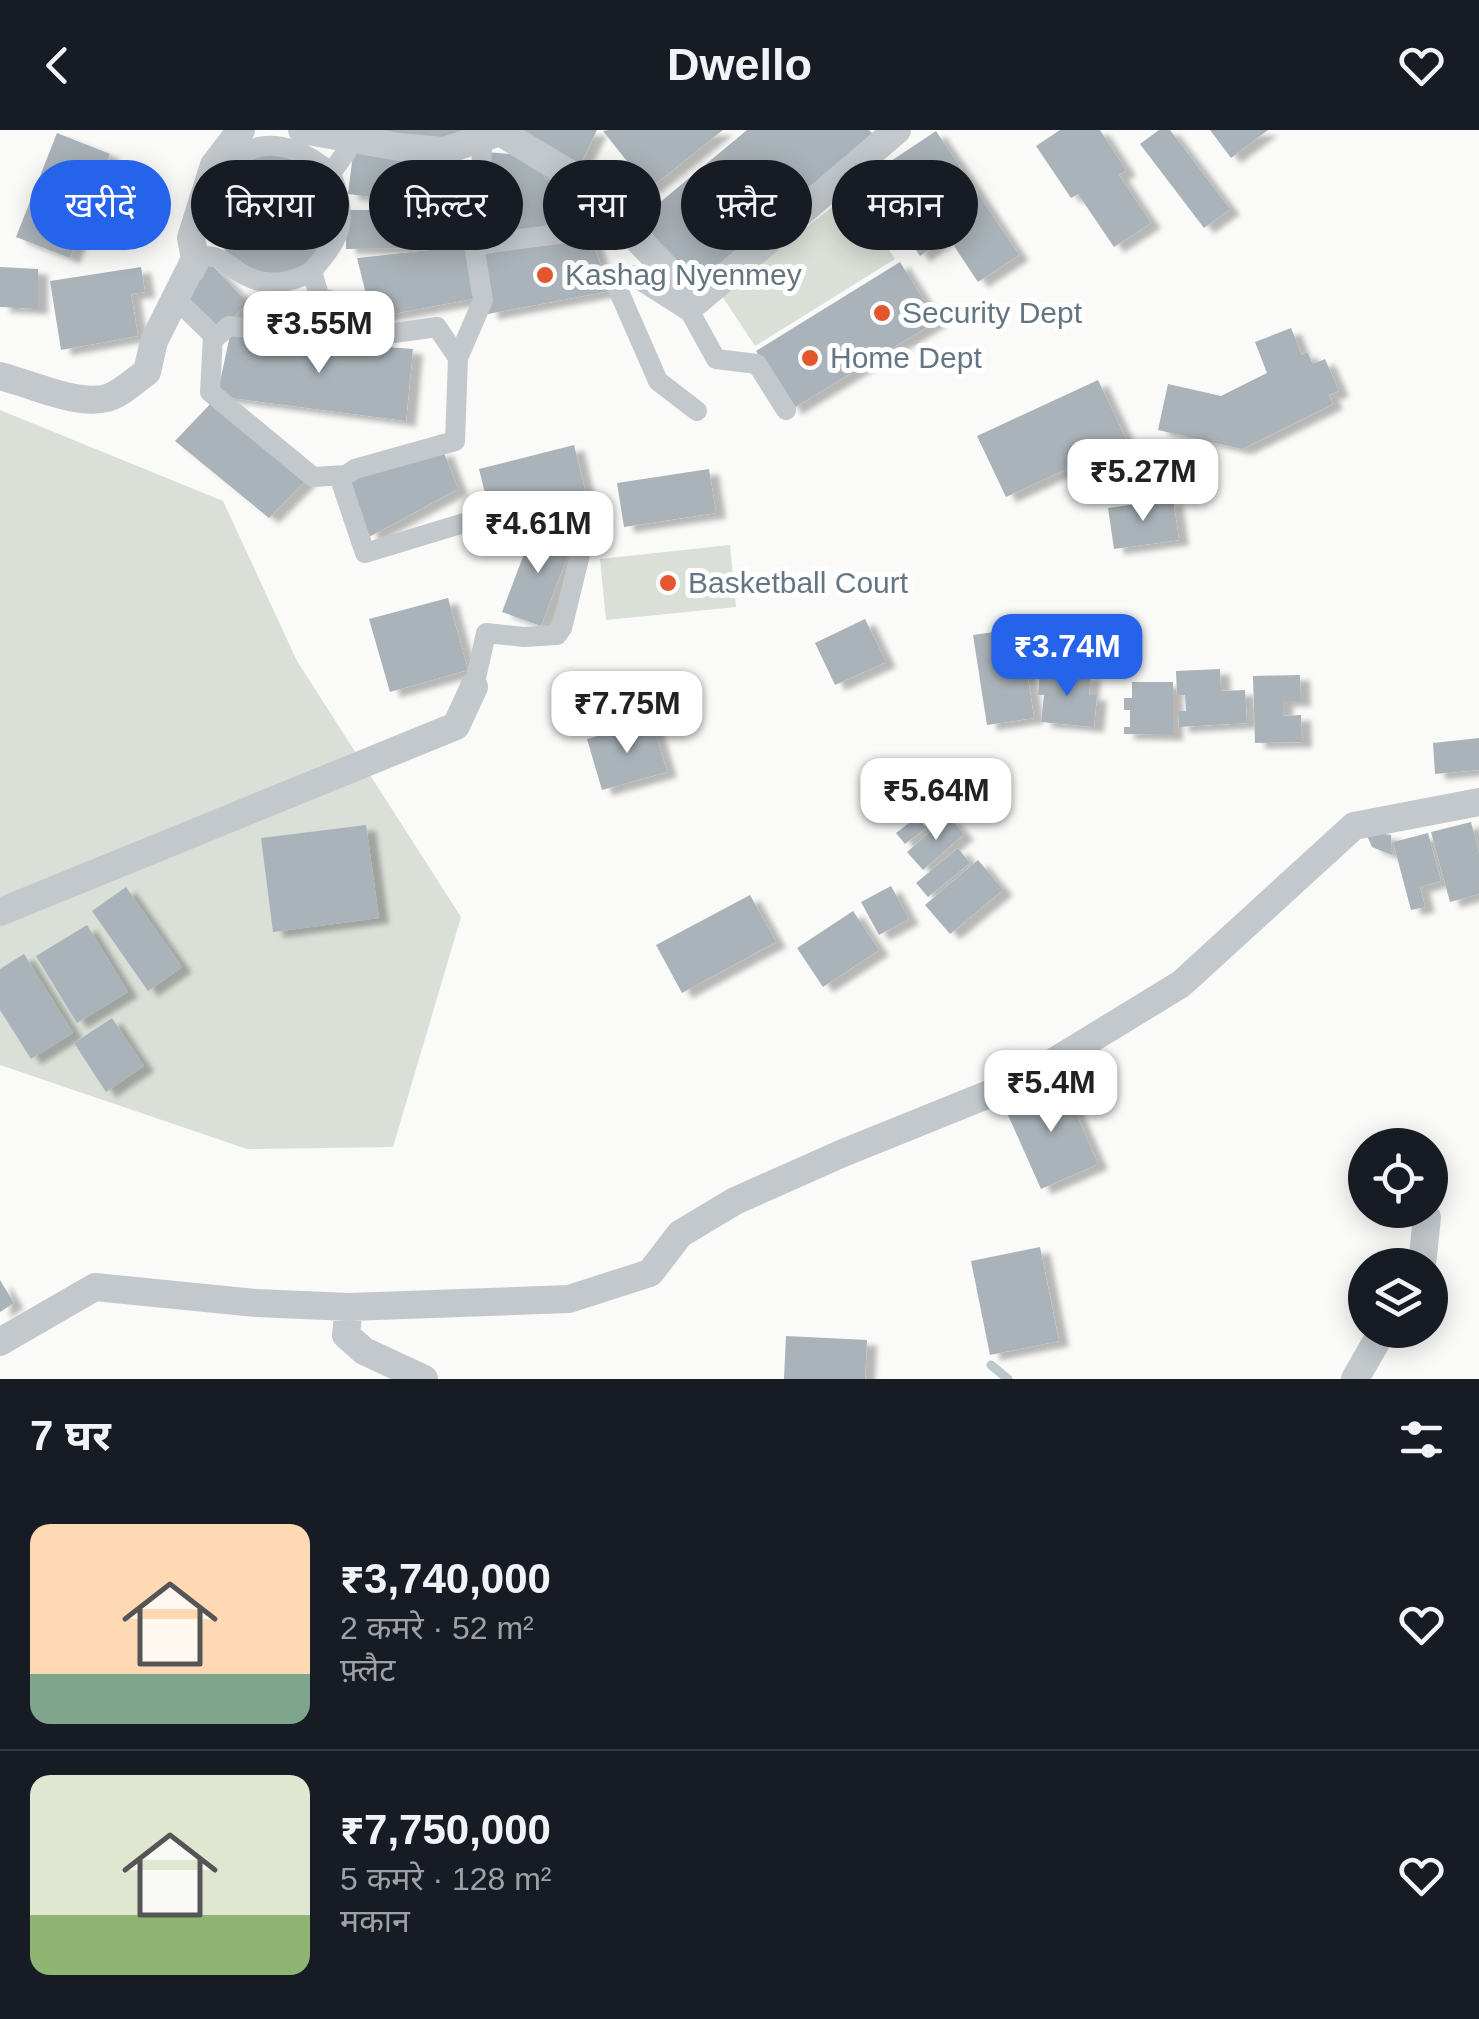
<!DOCTYPE html>
<html lang="hi">
<head>
<meta charset="utf-8">
<style>
  body { margin:0; font-family:Helvetica,"Noto Sans Devanagari",sans-serif; background:#20242c; color:#f1f3f6; height:100vh; display:flex; flex-direction:column; font-size:38px; white-space:nowrap }
  * { box-sizing:border-box; margin:0 }
  p { font-size:32px; color:#9ea1a6 }
  .icon { flex:none; width:55px; height:55px; fill:none; stroke:currentColor; stroke-width:2; stroke-linecap:round; stroke-linejoin:round }
  .map { position:relative; height:1249px; overflow:hidden }
  .details { display:flex; flex-direction:column; background:#171b24; flex:1 }
  .details>* { flex:none }
  .top-card { position:absolute; left:30px; top:30px; width:1420px; height:90px; display:flex; gap:20px }
  .fabs { position:absolute; left:1348px; top:998px; display:grid; gap:20px }
  .fabs a { display:grid; place-items:center; width:100px; height:100px; border-radius:50%; background:#171b24; box-shadow:0 5px 25px #0003; font-size:50px }
  .price { position:absolute; translate:-50% -85px; padding:0 22px; border-radius:20px; background:#fff; color:#222; font-size:32px; line-height:65px; filter:drop-shadow(0 2px 5px #0008) }
  .price::after { content:''; position:absolute; left:50%; top:60px; width:30px; height:22px; margin-left:-15px; background:inherit; clip-path:polygon(0 0,100% 0,50% 100%) }
  .price.on { background:#2563eb; color:#fff }
  ul { padding:0; list-style:none }
  li { display:flex; align-items:center; gap:30px; height:250px; padding:0 30px }
  li+li { border-top:2px solid #363941 }
  li span { display:grid; place-items:center; flex:none; width:280px; height:200px; border-radius:20px; color:#555 }
  li>.icon { margin-inline-start:auto }
  span .icon { width:120px; height:120px; fill:#fffc; stroke-width:1 }
  li b { font-size:42px }
  h2 { display:flex; justify-content:space-between; align-items:center; height:120px; padding:0 30px; font-size:42px }
  .chip { padding:0 35px; border-radius:45px; background:#171b24; box-shadow:0 5px 25px #0003; font-size:35px; line-height:90px }
  .chip.on { background:#2563eb; color:#fff }
  header { display:flex; justify-content:space-between; align-items:center; height:130px; padding:0 30px; background:#171b24; font-size:45px; font-weight:700 }
  .map>svg:first-child { display:block }
  .green { fill:#dadfd7 }
  .lines { fill:none; stroke-linecap:round; stroke-linejoin:round }
  .stream { stroke:#bbc7cb; stroke-width:9 }
  .building { fill:#aab3b9; filter:url(#shadow) }
  .pedestrian { stroke:#c3c8cc; stroke-width:20 }
  .minor { stroke:#c3c8cc; stroke-width:28 }
  .poi-dot { fill:#e4572e; stroke:#fff; stroke-width:4 }
  .labels { text-anchor:middle; stroke-width:10; stroke-linejoin:round; paint-order:stroke }
  .poi-label { font-size:30px; fill:#657683; stroke:#fff; text-anchor:start }
</style>
</head>
<body>
<header><svg class="icon" aria-label="back" viewBox="0 0 24 24"><path d="M15 5l-7 7 7 7"/></svg>Dwello<svg class="icon" aria-label="heart" viewBox="0 0 24 24"><path d="M12 20l-8-8c-3-5 5-10 8-4 3-6 11-1 8 4z"/></svg></header>
<div class="map">
<svg width="1479" height="1249" viewBox="0 0 1479 1249">
  <defs>
    <filter id="shadow"><feDropShadow dx="10" dy="5.5" stdDeviation="2.5" flood-color="#0004"/></filter>
  </defs>
  <rect width="100%" height="100%" fill="#fafaf8"/>
  <!-- green -->
  <path class="green" d="M 852,62 L 895,129 L 755,216 L 720,163 Z
    M 0,280 L 223,371 L 297,531 L 461,787 L 393,1017 L 247,1019 L 0,935 Z
    M 730,415 L 736,477 L 606,490 L 600,429 Z"/>
  <g class="lines">
    <!-- stream -->
    <path class="stream" d="M 991,1235 L 1008,1249"/>
  </g>
  <!-- building -->
  <path class="building" d="M 355,0 L 471,0 L 426,15 Z
    M 512,0 L 597,0 L 579,37 Z
    M 609,0 L 723,0 L 649,59 L 603,1 Z
    M 747,0 L 869,0 L 875,6 L 695,156 L 640,89 Z
    M 1060,0 L 1100,0 L 1126,40 L 1119,45 L 1151,93 L 1114,117 L 1078,64 L 1071,68 L 1036,16 Z
    M 1159,0 L 1170,0 L 1230,79 L 1204,98 L 1140,14 Z
    M 1210,0 L 1268,0 L 1231,28 Z
    M 936,1 L 1019,125 L 978,152 L 948,107 L 920,126 L 867,47 Z
    M 57,3 L 110,24 L 70,128 L 16,107 Z
    M 354,16 L 444,28 L 437,75 L 348,64 Z
    M 486,22 L 533,26 L 546,50 L 563,50 L 583,70 L 589,96 L 483,110 Z
    M213 84a60 60 0 1 1 120 0a60 60 0 1 1-120 0Z
    M 346,80 L 436,80 L 436,118 L 346,119 Z
    M 590,105 L 610,161 L 488,184 L 483,124 Z
    M 467,116 L 477,168 L 372,188 L 357,128 Z
    M 207,130 L 248,173 L 218,202 L 186,169 Z
    M 900,132 L 937,191 L 792,279 L 756,221 Z
    M 0,137 L 38,139 L 38,179 L 0,177 Z
    M 141,137 L 145,162 L 131,164 L 138,206 L 61,220 L 50,151 Z
    M 257,168 L 311,176 L 308,202 L 235,193 Z
    M 1291,198 L 1302,225 L 1307,222 L 1313,234 L 1325,229 L 1339,261 L 1329,265 L 1333,274 L 1242,319 L 1158,300 L 1168,254 L 1221,266 L 1267,243 L 1255,212 Z
    M 230,205 L 413,219 L 406,291 L 217,266 Z
    M 1098,250 L 1127,311 L 1006,367 L 977,306 Z
    M 214,270 L 307,349 L 269,388 L 175,311 Z
    M 574,315 L 586,364 L 491,387 L 479,339 Z
    M 443,320 L 458,359 L 369,407 L 350,350 Z
    M 709,339 L 716,383 L 624,397 L 617,353 Z
    M 1173,369 L 1179,410 L 1114,419 L 1108,378 Z
    M 535,395 L 574,409 L 541,496 L 502,482 Z
    M 448,468 L 468,540 L 390,562 L 369,489 Z
    M 865,489 L 886,532 L 835,555 L 815,513 Z
    M 1042,495 L 1046,526 L 1025,529 L 1034,588 L 987,595 L 973,505 Z
    M 1220,539 L 1221,561 L 1245,560 L 1247,593 L 1179,597 L 1178,581 L 1186,581 L 1185,565 L 1177,565 L 1176,541 Z
    M 1040,540 L 1091,545 L 1089,565 L 1097,565 L 1094,597 L 1041,592 L 1044,565 L 1038,565 Z
    M 1300,545 L 1301,571 L 1283,571 L 1283,586 L 1301,585 L 1302,612 L 1255,613 L 1253,546 Z
    M 1132,552 L 1173,552 L 1173,605 L 1124,604 L 1124,597 L 1130,597 L 1130,580 L 1124,580 L 1124,568 L 1132,568 Z
    M 652,591 L 667,642 L 602,660 L 587,609 Z
    M 1479,608 L 1479,640 L 1435,644 L 1433,613 Z
    M 948,686 L 964,704 L 923,740 L 907,722 Z
    M 917,687 L 926,698 L 905,714 L 896,703 Z
    M 1471,692 L 1479,723 L 1479,764 L 1450,772 L 1431,702 Z
    M 366,695 L 379,788 L 273,802 L 261,708 Z
    M 1365,701 L 1391,705 L 1392,725 L 1372,717 Z
    M 1428,703 L 1441,751 L 1420,757 L 1425,777 L 1411,780 L 1393,712 Z
    M 958,718 L 970,733 L 928,767 L 916,753 Z
    M 978,730 L 1003,760 L 950,804 L 925,775 Z
    M 891,756 L 909,789 L 879,805 L 861,772 Z
    M 126,757 L 182,837 L 148,861 L 92,781 Z
    M 750,765 L 776,812 L 682,863 L 656,815 Z
    M 853,781 L 879,820 L 823,857 L 797,818 Z
    M 87,795 L 128,862 L 77,893 L 36,826 Z
    M 24,824 L 73,903 L 31,929 L 0,880 L 0,839 Z
    M 112,888 L 144,936 L 106,962 L 74,913 Z
    M 1062,951 L 1098,1034 L 1041,1059 L 1004,976 Z
    M 1040,1117 L 1059,1211 L 990,1225 L 971,1131 Z
    M 0,1150 L 14,1173 L 0,1182 Z
    M 786,1206 L 867,1210 L 865,1249 L 784,1249 Z"/>
  <g class="lines">
    <!-- pedestrian -->
    <path class="pedestrian" d="M 221,43 C 254,1 296,13 331,43
      M 474,115 L 589,100 L 597,93
      M 194,143 L 202,126 C 225,126 225,135 244,145 C 266,157 291,154 312,141
      M 632,145 L 690,182 L 716,229 L 757,234 L 786,280
      M 613,148 L 658,251 L 697,281
      M 176,169 L 213,205 L 210,262 L 313,347 L 346,345 L 355,339 L 455,311 L 458,228 L 437,197 L 387,204 L 330,170 L 320,169 L 312,141 C 344,104 348,90 331,43 L 347,21 L 349,9
      M 213,210 L 229,196 L 327,206 L 330,170
      M 458,228 L 483,170 L 474,115 L 481,76 L 482,9
      M 339,346 L 365,423 L 464,393 L 488,412 C 526,389 536,385 581,387 L 586,400 L 562,498 L 557,505 L 524,507 L 486,503 L 474,557"/>
    <!-- minor -->
    <path class="minor" d="M 302,0 L 399,17 L 444,21 L 500,2 L 568,43 L 603,73 L 697,171 L 897,0
      M 0,246 C 32,254 76,276 107,268 C 121,264 135,250 147,242 L 154,211 L 195,129 L 191,108 L 214,35 L 241,0
      M 0,782 L 456,596 L 474,557
      M 1422,1135 L 1427,1087
      M 349,1177 L 346,1205 L 364,1221 L 424,1249
      M 0,1212 L 95,1157 L 256,1173 L 349,1177 L 569,1169 L 650,1143 L 680,1104 L 735,1071 L 843,1023 L 1024,950 L 1181,854 L 1354,696 L 1479,672
      M 1355,1249 L 1383,1200"/>
  </g>
  <!-- markers -->
  <g class="poi-dot">
    <circle cx="545" cy="145" r="10"/>
    <circle cx="882" cy="183" r="10"/>
    <circle cx="810" cy="228" r="10"/>
    <circle cx="668" cy="453" r="10"/>
  </g>
  <g class="labels">
    <!-- poi labels -->
    <g class="poi-label">
      <text x="565" y="155">Kashag Nyenmey</text>
      <text x="902" y="193">Security Dept</text>
      <text x="830" y="238">Home Dept</text>
      <text x="688" y="463">Basketball Court</text>
    </g>
  </g>
</svg>
<div class="fabs">
<a><svg class="icon" aria-label="locate" viewBox="0 0 24 24"><circle cx="12" cy="12" r="6"/><path d="M12 2v4M12 18v4M2 12h4M18 12h4"/></svg></a>
<a><svg class="icon" aria-label="layers" viewBox="0 0 24 24"><path d="M12 4l9 5-9 5-9-5zM3 14l9 5 9-5"/></svg></a>
</div>
<b class="price" style="left:319px;top:246px">₹3.55M</b>
<b class="price" style="left:1143px;top:394px">₹5.27M</b>
<b class="price" style="left:538px;top:446px">₹4.61M</b>
<b class="price on" style="left:1067px;top:569px">₹3.74M</b>
<b class="price" style="left:627px;top:626px">₹7.75M</b>
<b class="price" style="left:936px;top:713px">₹5.64M</b>
<b class="price" style="left:1051px;top:1005px">₹5.4M</b>
<div class="top-card">
<a class="chip on">खरीदें</a>
<a class="chip">किराया</a>
<a class="chip">फ़िल्टर</a>
<a class="chip">नया</a>
<a class="chip">फ़्लैट</a>
<a class="chip">मकान</a>
</div>
</div>
<section class="details">
<h2>7 घर<svg class="icon" aria-label="filters" viewBox="0 0 24 24"><path d="M4 7h16M4 17h16"/><circle cx="9" cy="7" r="2"/><circle cx="15" cy="17" r="2"/></svg></h2>
<ul>
<li><span style="background:linear-gradient(#ffd9b3 75%,#7fa58c 0)"><svg class="icon" aria-label="home" viewBox="0 0 24 24"><path d="M3 11l9-7 9 7M6 9v11h12V9"/></svg></span><div><b>₹3,740,000</b><p>2 कमरे · 52 m²</p><p>फ़्लैट</p></div><svg class="icon" aria-label="heart" viewBox="0 0 24 24"><path d="M12 20l-8-8c-3-5 5-10 8-4 3-6 11-1 8 4z"/></svg></li>
<li><span style="background:linear-gradient(#dfe7d0 70%,#8fb573 0)"><svg class="icon" aria-label="home" viewBox="0 0 24 24"><path d="M3 11l9-7 9 7M6 9v11h12V9"/></svg></span><div><b>₹7,750,000</b><p>5 कमरे · 128 m²</p><p>मकान</p></div><svg class="icon" aria-label="heart" viewBox="0 0 24 24"><path d="M12 20l-8-8c-3-5 5-10 8-4 3-6 11-1 8 4z"/></svg></li>
</ul>
</section>
</body>
</html>
